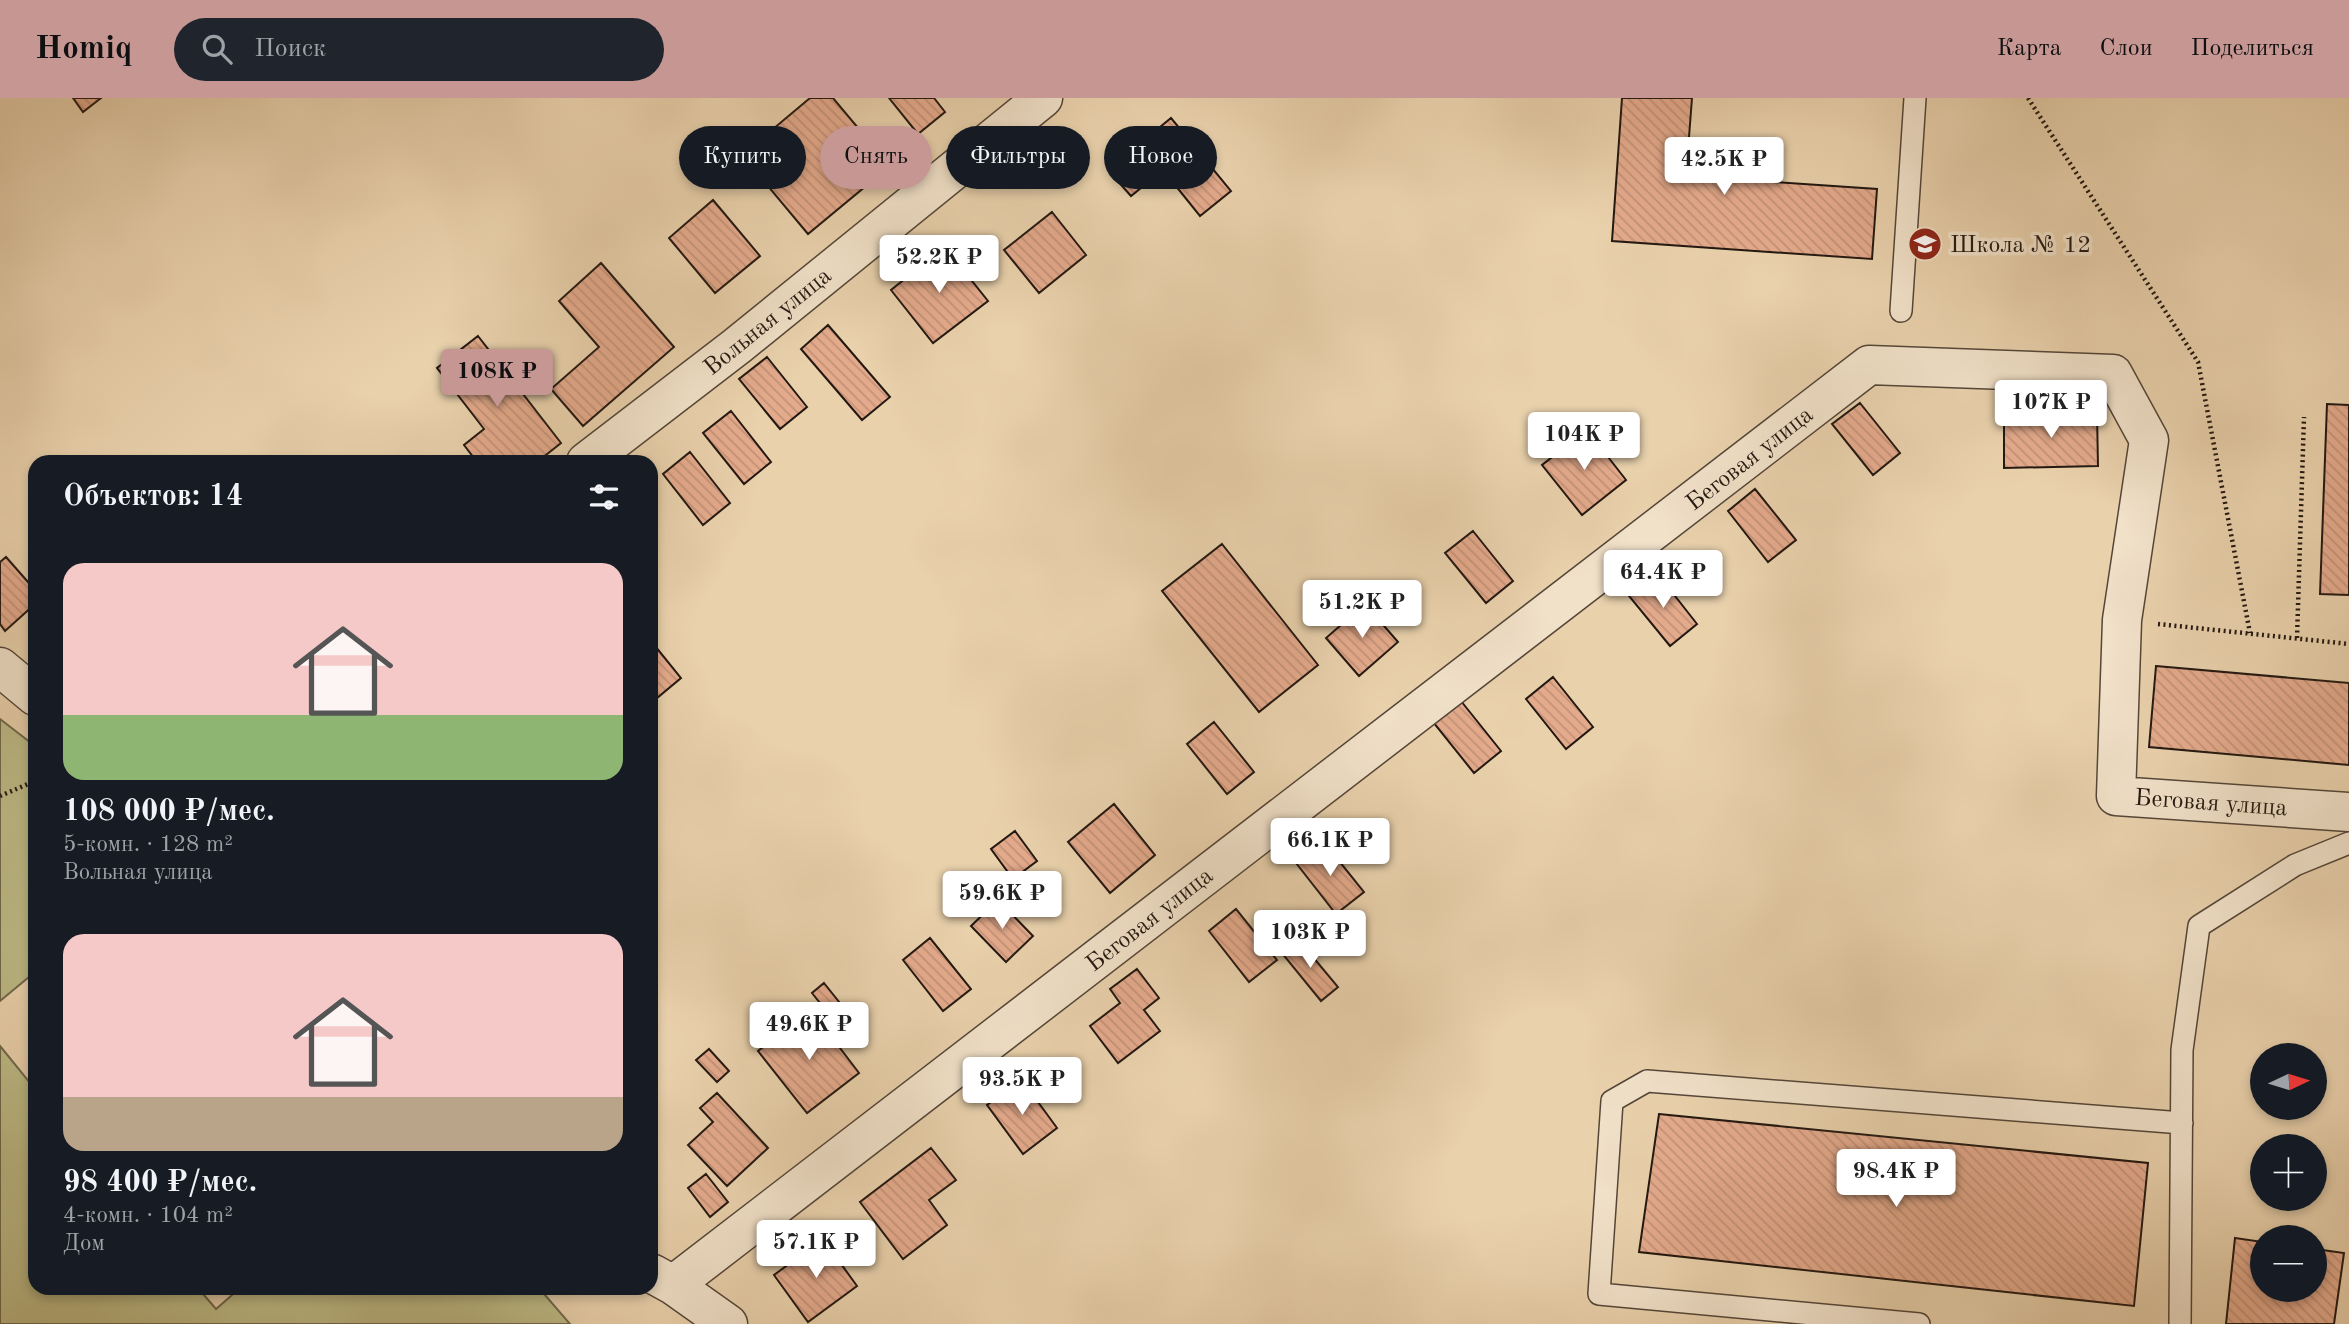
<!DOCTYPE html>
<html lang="ru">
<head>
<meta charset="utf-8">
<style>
  body { margin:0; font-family:"Old Standard TT",serif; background:#20242c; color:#f1f3f6; height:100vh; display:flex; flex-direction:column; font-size:26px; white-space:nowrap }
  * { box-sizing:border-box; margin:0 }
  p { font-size:23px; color:#9ea1a6 }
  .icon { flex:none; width:38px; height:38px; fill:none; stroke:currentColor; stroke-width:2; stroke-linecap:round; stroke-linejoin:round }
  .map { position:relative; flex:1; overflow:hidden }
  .drawer { position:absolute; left:28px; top:357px; width:630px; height:840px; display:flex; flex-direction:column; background:#171b24; border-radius:21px; box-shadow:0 4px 10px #0003 }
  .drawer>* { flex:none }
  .hud { position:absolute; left:679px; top:28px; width:665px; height:63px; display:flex; gap:14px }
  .needle { width:46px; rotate:86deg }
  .tools { position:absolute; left:2250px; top:945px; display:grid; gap:14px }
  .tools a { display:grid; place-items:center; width:77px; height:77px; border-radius:50%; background:#171b24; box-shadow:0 4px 10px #0003; font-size:35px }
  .price { position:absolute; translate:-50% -60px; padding:0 16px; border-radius:7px; background:#fff; color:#222; font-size:23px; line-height:46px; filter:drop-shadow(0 2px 4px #0008) }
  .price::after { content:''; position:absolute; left:50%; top:42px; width:21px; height:16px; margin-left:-10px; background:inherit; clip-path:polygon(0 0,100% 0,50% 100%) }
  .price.on { background:#c59692; color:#111 }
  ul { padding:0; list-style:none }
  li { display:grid; align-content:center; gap:14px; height:371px; padding:0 35px }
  li span { display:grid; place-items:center; height:217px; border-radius:21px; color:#555 }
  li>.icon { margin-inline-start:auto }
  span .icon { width:126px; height:126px; fill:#fffc; stroke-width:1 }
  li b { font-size:30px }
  h2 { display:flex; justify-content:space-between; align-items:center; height:84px; padding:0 35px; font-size:30px }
  .tag { padding:0 24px; border-radius:32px; background:#171b24; box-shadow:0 4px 10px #0003; font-size:24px; line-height:63px }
  .tag.on { background:#c59692; color:#111 }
  header { display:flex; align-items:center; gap:42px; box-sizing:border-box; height:98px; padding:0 35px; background:#c59692; color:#111 }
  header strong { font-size:33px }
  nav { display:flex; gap:38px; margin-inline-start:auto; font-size:24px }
  .search { width:490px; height:63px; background:#20242c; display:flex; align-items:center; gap:18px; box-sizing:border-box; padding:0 24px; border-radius:38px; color:#9ea1a6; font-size:26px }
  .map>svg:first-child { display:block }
  .grass { fill:#bcba86; stroke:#70694c; stroke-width:2 }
  .building { fill:url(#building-back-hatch); stroke:#231811; stroke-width:2 }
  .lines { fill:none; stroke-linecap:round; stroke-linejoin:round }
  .lane-casing { stroke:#544638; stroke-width:24 }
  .street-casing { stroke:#544638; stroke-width:41 }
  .path { stroke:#231811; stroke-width:4.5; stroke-dasharray:2 3.5; stroke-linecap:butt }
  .lane { stroke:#f1e1c9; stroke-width:21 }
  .street { stroke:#f1e1c9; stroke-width:38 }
  .labels { text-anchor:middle; stroke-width:7; stroke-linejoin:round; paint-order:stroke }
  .poi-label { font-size:24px; fill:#231811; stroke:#f1e1c9; text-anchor:start }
  .street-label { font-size:24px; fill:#231811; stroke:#f1e1c9 }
</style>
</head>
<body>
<header>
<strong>Homiq</strong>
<div class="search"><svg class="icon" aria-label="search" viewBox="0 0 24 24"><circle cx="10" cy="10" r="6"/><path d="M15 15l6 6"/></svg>Поиск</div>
<nav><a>Карта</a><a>Слои</a><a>Поделиться</a></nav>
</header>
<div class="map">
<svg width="2349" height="1226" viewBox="0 0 2349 1226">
  <defs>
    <pattern id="building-back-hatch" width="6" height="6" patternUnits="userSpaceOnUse" patternTransform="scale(1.75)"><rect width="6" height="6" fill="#e4aa8c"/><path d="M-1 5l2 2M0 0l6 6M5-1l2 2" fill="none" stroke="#c39278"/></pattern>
  </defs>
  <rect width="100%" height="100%" fill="#e9d1ac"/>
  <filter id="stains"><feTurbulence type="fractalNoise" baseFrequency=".00286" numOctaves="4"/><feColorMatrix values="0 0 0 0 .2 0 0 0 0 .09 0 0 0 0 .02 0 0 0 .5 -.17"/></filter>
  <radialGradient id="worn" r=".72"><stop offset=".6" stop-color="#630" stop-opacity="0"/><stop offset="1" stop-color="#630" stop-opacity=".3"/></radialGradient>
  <!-- grass -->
  <path class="grass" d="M 0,621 L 35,648 L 35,874 L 0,903 Z
    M 0,948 L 35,991 L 35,1190 L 198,1190 L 216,1211 L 240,1190 L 539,1190 L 570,1226 L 0,1226 Z"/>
  <!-- building -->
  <path class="building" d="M 73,0 L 101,0 L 83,14 Z
    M 810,0 L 833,0 L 890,68 L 808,136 L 742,57 Z
    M 889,0 L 934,0 L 945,14 L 918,36 Z
    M 1622,0 L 1692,0 L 1686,78 L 1877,91 L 1872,161 L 1612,143 Z
    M 1171,20 L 1231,93 L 1200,118 L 1163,72 L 1131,98 L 1108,72 Z
    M 713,102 L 760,158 L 715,195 L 669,140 Z
    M 1052,114 L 1086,157 L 1039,195 L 1004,152 Z
    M 945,149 L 988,203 L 933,245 L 891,192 Z
    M 601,165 L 674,249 L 583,328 L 551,291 L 599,249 L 559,203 Z
    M 828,227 L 890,299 L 862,322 L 801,251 Z
    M 478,238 L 561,345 L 537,364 L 477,364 L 464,347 L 484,331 L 437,270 Z
    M 767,259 L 807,309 L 780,331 L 739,281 Z
    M 1860,305 L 1900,355 L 1873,377 L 1832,326 Z
    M 2327,306 L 2349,307 L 2349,497 L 2320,496 Z
    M 731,313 L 771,364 L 744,386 L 703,335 Z
    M 2097,315 L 2098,368 L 2004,370 L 2004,316 Z
    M 1587,332 L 1626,382 L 1582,417 L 1542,367 Z
    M 690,354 L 730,405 L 703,427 L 663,376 Z
    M 1755,391 L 1796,442 L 1768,464 L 1728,413 Z
    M 1473,433 L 1513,483 L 1486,505 L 1445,455 Z
    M 1222,446 L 1318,567 L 1259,614 L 1162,493 Z
    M 6,459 L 35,492 L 35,506 L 5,533 L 0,526 L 0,464 Z
    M 1657,475 L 1697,526 L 1670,548 L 1629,498 Z
    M 1365,506 L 1398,544 L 1359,578 L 1326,540 Z
    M 651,543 L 681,580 L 651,605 Z
    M 2156,568 L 2349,585 L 2349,667 L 2149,649 Z
    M 1553,579 L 1593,629 L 1566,651 L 1526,601 Z
    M 1461,603 L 1501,653 L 1474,675 L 1433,624 Z
    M 1214,624 L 1254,674 L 1227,696 L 1187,646 Z
    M 1114,706 L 1155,757 L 1110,795 L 1068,744 Z
    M 1015,733 L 1037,763 L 1013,781 L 991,751 Z
    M 1323,743 L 1364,794 L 1336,816 L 1296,765 Z
    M 998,802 L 1033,838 L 1006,864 L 971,828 Z
    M 1236,811 L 1277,862 L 1249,884 L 1209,833 Z
    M 930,840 L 971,891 L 943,913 L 903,862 Z
    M 1298,841 L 1338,889 L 1321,903 L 1281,854 Z
    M 1137,871 L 1159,900 L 1144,912 L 1160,933 L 1118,965 L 1090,928 L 1120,905 L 1110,891 Z
    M 824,885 L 855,924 L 843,934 L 812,895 Z
    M 811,912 L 859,975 L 807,1015 L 758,953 Z
    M 709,951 L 729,973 L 717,984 L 696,962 Z
    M 1022,982 L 1057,1030 L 1023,1056 L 987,1007 Z
    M 717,995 L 768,1050 L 727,1088 L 688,1047 L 713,1024 L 700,1010 Z
    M 1659,1016 L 2148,1065 L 2134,1208 L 1639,1154 Z
    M 931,1050 L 956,1082 L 929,1102 L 947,1127 L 903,1161 L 860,1104 Z
    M 706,1076 L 728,1104 L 710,1119 L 688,1090 Z
    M 2235,1140 L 2263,1144 L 2263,1192 L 2315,1192 L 2315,1151 L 2344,1155 L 2334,1226 L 2226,1226 Z
    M 823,1141 L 857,1188 L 808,1224 L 774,1177 Z"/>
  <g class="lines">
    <defs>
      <path id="lane" d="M 1901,213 L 1915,0
        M 1919,1226 L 1599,1196 L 1612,1003 L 1647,983 L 2182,1025
        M 2180,1226 L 2182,952 L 2199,828 L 2295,767 L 2349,745"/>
      <path id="street" d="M 586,364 L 737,248 L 1043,0
        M 0,569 L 35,598
        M 653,1176 L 673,1187 L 728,1226
        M 673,1187 L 1869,267 L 2113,276 L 2149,342 L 2122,522 L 2116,698 L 2349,714"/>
    </defs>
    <!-- lane casing -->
    <use href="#lane" class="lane-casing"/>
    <!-- street casing -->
    <use href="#street" class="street-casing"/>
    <!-- path -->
    <path class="path" d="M 2028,0 L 2198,264 L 2250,535
      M 2158,526 L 2349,546
      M 2297,540 L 2304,319
      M 0,698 L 35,683"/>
    <!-- lane -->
    <use href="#lane" class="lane"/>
    <!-- street -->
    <use href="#street" class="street"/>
  </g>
  <!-- icons -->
  <defs>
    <symbol id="school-disc" viewBox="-11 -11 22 22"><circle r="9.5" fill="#8f2418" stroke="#f1e1c9"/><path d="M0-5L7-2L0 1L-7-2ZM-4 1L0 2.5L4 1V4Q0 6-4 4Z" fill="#fff"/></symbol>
  </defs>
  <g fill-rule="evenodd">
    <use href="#school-disc" x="1906" y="127" width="38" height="38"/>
  </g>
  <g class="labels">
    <!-- poi labels -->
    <g class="poi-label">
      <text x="1950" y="154">Школа № 12</text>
    </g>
    <!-- street labels -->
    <g class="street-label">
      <text transform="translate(767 223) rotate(-39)" y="8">Вольная улица</text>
      <text transform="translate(1749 360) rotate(-38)" y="8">Беговая улица</text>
      <text transform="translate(2211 704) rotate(4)" y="8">Беговая улица</text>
      <text transform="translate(1149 821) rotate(-38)" y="8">Беговая улица</text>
    </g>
  </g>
  <rect width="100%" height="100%" filter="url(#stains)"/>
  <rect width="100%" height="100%" fill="url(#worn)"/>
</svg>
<div class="tools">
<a><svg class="needle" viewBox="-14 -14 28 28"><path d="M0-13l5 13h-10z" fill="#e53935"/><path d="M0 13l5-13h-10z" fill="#9ea1a6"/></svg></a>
<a>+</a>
<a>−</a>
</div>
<b class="price" style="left:1724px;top:99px">42.5K ₽</b>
<b class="price" style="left:939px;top:197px">52.2K ₽</b>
<b class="price on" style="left:497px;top:311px">108K ₽</b>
<b class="price" style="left:2051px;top:342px">107K ₽</b>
<b class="price" style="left:1584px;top:374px">104K ₽</b>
<b class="price" style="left:1663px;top:512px">64.4K ₽</b>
<b class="price" style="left:1362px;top:542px">51.2K ₽</b>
<b class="price" style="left:1330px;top:780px">66.1K ₽</b>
<b class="price" style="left:1002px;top:833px">59.6K ₽</b>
<b class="price" style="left:1310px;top:872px">103K ₽</b>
<b class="price" style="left:809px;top:964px">49.6K ₽</b>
<b class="price" style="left:1022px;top:1019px">93.5K ₽</b>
<b class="price" style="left:1896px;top:1111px">98.4K ₽</b>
<b class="price" style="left:816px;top:1182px">57.1K ₽</b>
<div class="hud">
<a class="tag">Купить</a>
<a class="tag on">Снять</a>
<a class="tag">Фильтры</a>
<a class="tag">Новое</a>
</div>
<section class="drawer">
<h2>Объектов: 14<svg class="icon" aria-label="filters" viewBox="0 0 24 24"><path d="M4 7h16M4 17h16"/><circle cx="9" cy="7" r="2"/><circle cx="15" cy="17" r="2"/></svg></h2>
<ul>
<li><span style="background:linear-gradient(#f6c9c9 70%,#8fb573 0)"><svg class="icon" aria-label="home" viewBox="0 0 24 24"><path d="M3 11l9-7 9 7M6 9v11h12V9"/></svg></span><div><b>108 000 ₽/мес.</b><p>5-комн. · 128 m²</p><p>Вольная улица</p></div></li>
<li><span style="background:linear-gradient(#f6c9c9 75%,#b9a48a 0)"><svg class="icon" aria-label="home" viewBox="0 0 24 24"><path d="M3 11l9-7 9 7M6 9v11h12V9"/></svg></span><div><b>98 400 ₽/мес.</b><p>4-комн. · 104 m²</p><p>Дом</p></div></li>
</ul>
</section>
</div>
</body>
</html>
